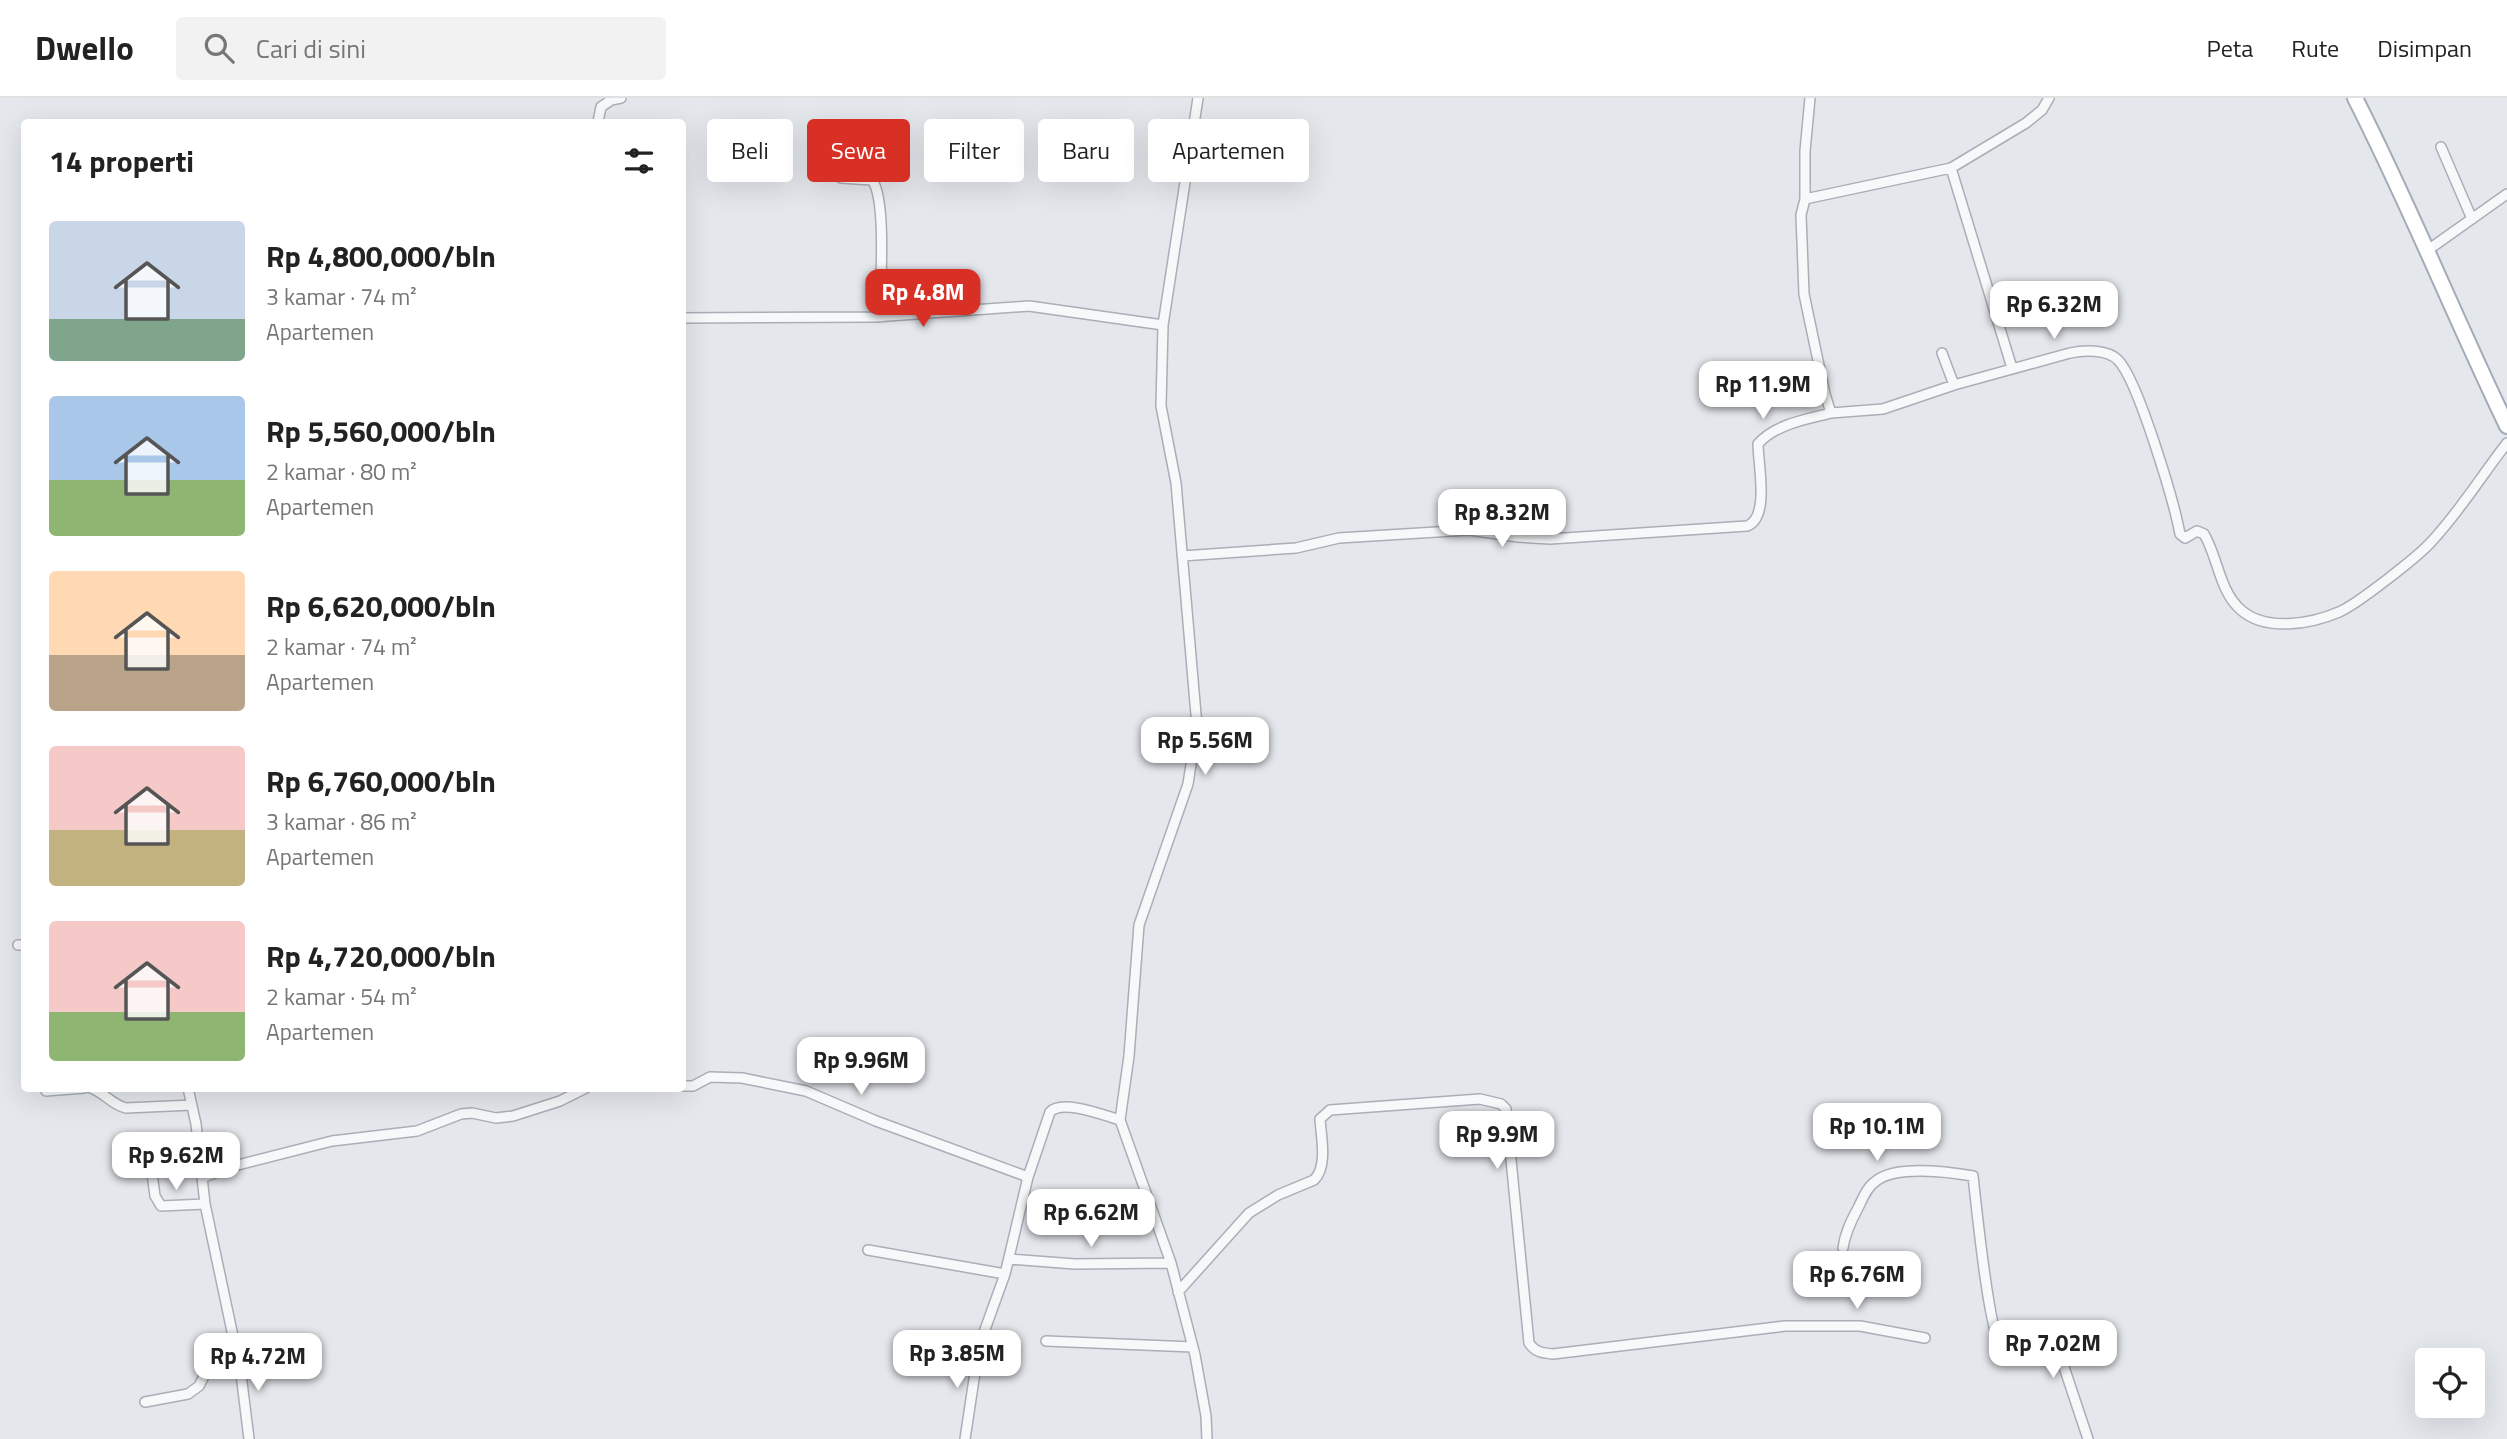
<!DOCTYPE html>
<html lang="id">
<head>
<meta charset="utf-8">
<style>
  body { margin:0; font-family:"Titillium Web",sans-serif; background:#f2f2f2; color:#222; height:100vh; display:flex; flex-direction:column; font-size:26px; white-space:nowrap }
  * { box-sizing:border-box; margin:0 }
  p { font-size:23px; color:#767676 }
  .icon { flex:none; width:38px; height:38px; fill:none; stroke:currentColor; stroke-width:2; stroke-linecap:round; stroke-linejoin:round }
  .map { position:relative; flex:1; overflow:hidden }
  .side { position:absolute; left:21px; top:21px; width:665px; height:973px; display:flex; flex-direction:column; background:#fff; border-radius:7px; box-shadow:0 7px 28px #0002 }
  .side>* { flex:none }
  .hud { position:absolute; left:707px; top:21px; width:665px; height:63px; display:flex; gap:14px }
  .controls { position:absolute; left:2415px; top:1250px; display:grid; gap:14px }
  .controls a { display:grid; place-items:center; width:70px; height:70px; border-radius:7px; background:#fff; box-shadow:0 7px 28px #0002; font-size:35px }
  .price { position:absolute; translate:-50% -60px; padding:0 16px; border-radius:14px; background:#fff; color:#222; font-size:23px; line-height:46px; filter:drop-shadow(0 2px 4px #0008) }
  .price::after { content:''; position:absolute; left:50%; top:42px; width:21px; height:16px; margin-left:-10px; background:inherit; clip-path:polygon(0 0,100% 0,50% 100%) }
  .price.active { background:#d93025; color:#fff }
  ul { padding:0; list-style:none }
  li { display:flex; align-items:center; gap:21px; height:175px; padding:0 28px }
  li span { display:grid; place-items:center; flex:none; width:196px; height:140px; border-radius:7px; color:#555 }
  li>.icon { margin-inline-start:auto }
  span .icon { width:84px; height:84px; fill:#fffc; stroke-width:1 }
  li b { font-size:30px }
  h2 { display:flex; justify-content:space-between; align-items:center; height:84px; padding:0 28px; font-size:30px }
  .chip { padding:0 24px; border-radius:7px; background:#fff; box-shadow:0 7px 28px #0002; font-size:24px; line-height:63px }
  .chip.active { background:#d93025; color:#fff }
  header { display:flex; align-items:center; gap:42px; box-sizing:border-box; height:98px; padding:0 35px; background:#fff; border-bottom:2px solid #e0e0e0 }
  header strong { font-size:33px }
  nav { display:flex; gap:38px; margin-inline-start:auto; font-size:24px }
  .search { width:490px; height:63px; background:#f2f2f2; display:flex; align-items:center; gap:18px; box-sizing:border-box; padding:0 24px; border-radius:7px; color:#767676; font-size:26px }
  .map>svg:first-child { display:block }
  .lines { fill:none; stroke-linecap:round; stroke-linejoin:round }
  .minor-casing { stroke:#a9aeb7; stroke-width:12 }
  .primary-casing { stroke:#a3abb8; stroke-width:18 }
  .minor { stroke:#f7f8fa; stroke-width:9 }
  .primary { stroke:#fff; stroke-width:14 }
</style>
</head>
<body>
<header>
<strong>Dwello</strong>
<div class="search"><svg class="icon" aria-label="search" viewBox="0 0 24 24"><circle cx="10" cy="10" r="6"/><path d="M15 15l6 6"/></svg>Cari di sini</div>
<nav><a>Peta</a><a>Rute</a><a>Disimpan</a></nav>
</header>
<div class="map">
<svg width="2507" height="1341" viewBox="0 0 2507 1341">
  <rect width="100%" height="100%" fill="#e4e7ec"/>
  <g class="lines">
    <defs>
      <path id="minor" d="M 1198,0 L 1163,227 L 1161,308 L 1176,385 L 1197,628 L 1188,686 L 1139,827 L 1129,958 L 1120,1022 L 1171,1165 L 1195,1257 L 1206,1318 L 1207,1341
        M 2049,0 L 2042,12 L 2026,25 L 1951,70 L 1805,101 L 1801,117 L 1804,196 L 1825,296 L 1831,315 L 1883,311 L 1954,287 L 2070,255 C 2084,252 2107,251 2118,262 C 2138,282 2174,404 2180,436 L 2185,440 L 2197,433 L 2204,436 C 2218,459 2219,493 2241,512 C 2266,534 2311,526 2339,514 C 2356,507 2419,458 2432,443 C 2460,413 2482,377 2507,345
        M 598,24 L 601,9 L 611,2 L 621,0
        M 2441,49 L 2472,121
        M 836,56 L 837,71 L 841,80 L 872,82 C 887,101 880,191 880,219
        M 1951,70 L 2012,270
        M 1805,101 L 1805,53 L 1810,0
        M 2428,152 L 2507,96
        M 682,220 L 874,219 L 1029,208 L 1163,227
        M 1942,255 L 1954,287
        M 1182,458 L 1296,450 L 1339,440 L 1469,432 L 1518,439 L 1550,441 L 1747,428 C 1770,420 1758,366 1758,346 C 1775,326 1808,321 1831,315
        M 18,847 L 24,847
        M 682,988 L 693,988 L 710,979 L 742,980 L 806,993 L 876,1023 L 1028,1079
        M 91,990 C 105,995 112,1007 126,1010 L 192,1007
        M 188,990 L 196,1026 L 205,1106 L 241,1276 L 249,1341
        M 46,993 L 84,990
        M 198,1048 L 211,1046 L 221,1048 L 230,1069
        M 152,1075 L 155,1098 L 161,1108 L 205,1106
        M 202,1080 L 230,1069 L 332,1043 L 417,1033 L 461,1016 L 472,1015 L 496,1020 L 513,1018 L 560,1003 L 586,990
        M 1843,1150 C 1845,1135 1851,1123 1858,1110 C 1863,1100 1867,1089 1876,1083 C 1896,1067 1949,1074 1973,1078 C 1976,1104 1989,1238 2002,1251 C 2004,1253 2010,1253 2012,1254 L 2061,1260 L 2088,1341
        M 868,1152 L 1005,1176
        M 1009,1161 L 1075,1166 L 1171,1165
        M 1178,1194 L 1249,1115 L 1278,1097 L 1314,1082 C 1328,1069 1321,1038 1320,1021 L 1330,1012 L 1480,1001 L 1501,1006 L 1506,1011 L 1529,1245 C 1535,1254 1542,1255 1553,1256 L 1785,1228 L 1860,1228 L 1925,1240
        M 1046,1243 L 1193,1249
        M 145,1304 L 188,1296 L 199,1288 L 208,1270 L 236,1254
        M 965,1341 L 979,1248 L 1005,1176 L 1028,1079 L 1050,1014 C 1062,1001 1103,1017 1120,1022"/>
      <path id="primary" d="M 2355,0 C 2410,108 2455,220 2507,328"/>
    </defs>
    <!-- minor casing -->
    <use href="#minor" class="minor-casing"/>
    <!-- primary casing -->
    <use href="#primary" class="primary-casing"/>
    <!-- minor -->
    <use href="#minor" class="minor"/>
    <!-- primary -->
    <use href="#primary" class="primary"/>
  </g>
</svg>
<div class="controls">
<a><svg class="icon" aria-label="locate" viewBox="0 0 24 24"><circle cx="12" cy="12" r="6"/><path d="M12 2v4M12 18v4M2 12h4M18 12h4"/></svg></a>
</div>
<b class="price active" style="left:923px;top:231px">Rp 4.8M</b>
<b class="price" style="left:2054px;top:243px">Rp 6.32M</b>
<b class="price" style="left:1763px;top:323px">Rp 11.9M</b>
<b class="price" style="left:1502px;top:451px">Rp 8.32M</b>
<b class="price" style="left:1205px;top:679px">Rp 5.56M</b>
<b class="price" style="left:861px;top:999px">Rp 9.96M</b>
<b class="price" style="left:1877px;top:1065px">Rp 10.1M</b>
<b class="price" style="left:1497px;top:1073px">Rp 9.9M</b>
<b class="price" style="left:176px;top:1094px">Rp 9.62M</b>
<b class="price" style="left:1091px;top:1151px">Rp 6.62M</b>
<b class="price" style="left:1857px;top:1213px">Rp 6.76M</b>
<b class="price" style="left:2053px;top:1282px">Rp 7.02M</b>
<b class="price" style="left:957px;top:1292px">Rp 3.85M</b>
<b class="price" style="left:258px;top:1295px">Rp 4.72M</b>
<div class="hud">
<a class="chip">Beli</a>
<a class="chip active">Sewa</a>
<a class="chip">Filter</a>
<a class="chip">Baru</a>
<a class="chip">Apartemen</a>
</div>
<section class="side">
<h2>14 properti<svg class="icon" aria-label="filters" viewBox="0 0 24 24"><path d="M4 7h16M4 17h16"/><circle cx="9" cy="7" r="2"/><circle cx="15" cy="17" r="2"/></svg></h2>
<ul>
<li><span style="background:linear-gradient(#c9d6e8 70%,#7fa58c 0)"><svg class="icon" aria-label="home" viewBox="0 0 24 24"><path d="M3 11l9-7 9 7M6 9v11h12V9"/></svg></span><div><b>Rp 4,800,000/bln</b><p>3 kamar · 74 m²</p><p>Apartemen</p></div></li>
<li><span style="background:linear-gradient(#a9c7e8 60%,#8fb573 0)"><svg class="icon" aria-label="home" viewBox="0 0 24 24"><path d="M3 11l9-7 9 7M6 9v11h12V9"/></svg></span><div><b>Rp 5,560,000/bln</b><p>2 kamar · 80 m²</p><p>Apartemen</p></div></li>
<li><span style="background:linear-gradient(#ffd9b3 60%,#b9a48a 0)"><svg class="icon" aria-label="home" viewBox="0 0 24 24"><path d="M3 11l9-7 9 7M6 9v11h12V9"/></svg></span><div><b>Rp 6,620,000/bln</b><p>2 kamar · 74 m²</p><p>Apartemen</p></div></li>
<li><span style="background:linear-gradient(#f6c9c9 60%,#c2b280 0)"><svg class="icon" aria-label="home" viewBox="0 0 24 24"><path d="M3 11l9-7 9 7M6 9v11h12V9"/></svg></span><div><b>Rp 6,760,000/bln</b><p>3 kamar · 86 m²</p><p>Apartemen</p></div></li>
<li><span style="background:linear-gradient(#f6c9c9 65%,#8fb573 0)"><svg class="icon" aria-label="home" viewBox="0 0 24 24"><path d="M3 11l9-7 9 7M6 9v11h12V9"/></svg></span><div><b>Rp 4,720,000/bln</b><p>2 kamar · 54 m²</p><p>Apartemen</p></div></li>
</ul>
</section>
</div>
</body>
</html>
